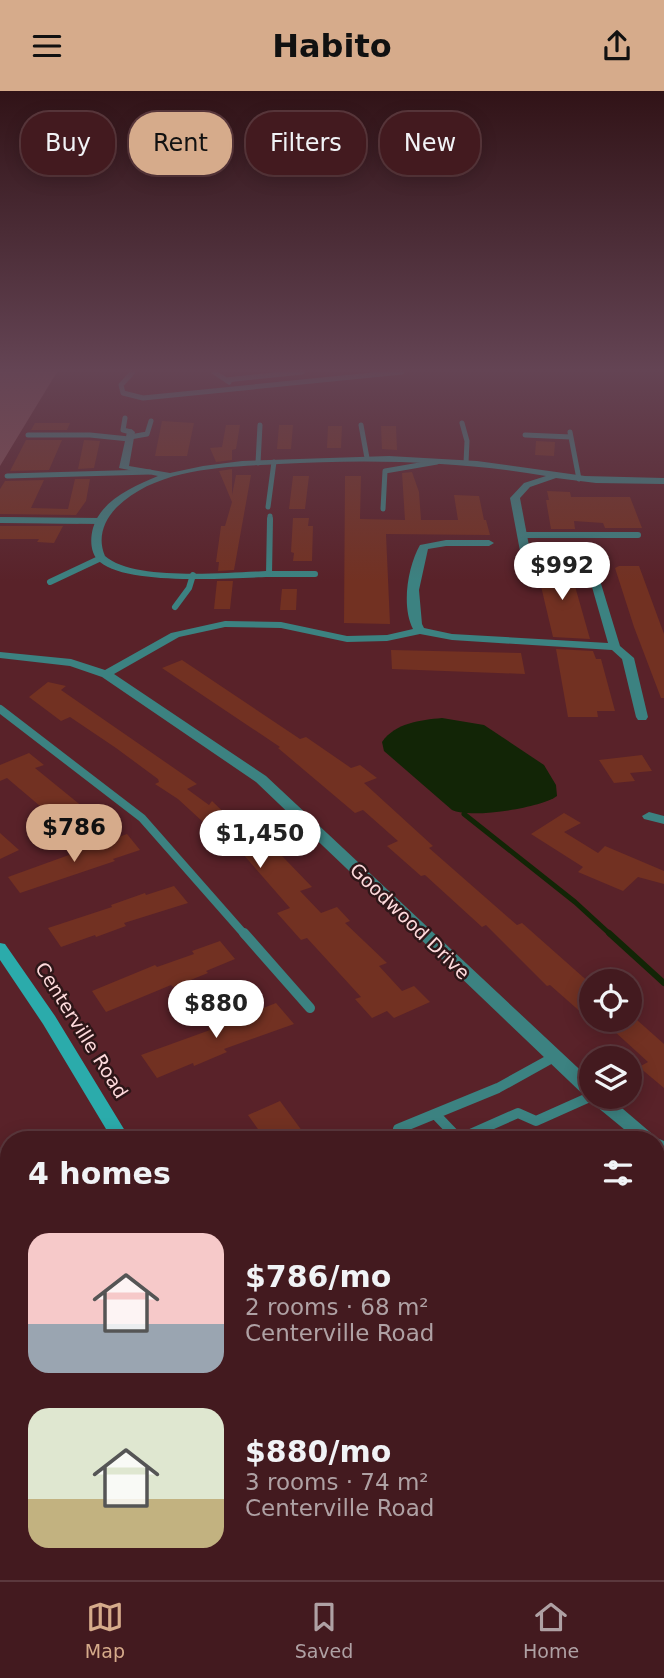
<!DOCTYPE html>
<html lang="en">
<head>
<meta charset="utf-8">
<style>
  body { margin:0; font-family:"DejaVu Sans",sans-serif; background:#4d272c; color:#f1f3f6; height:100vh; display:flex; flex-direction:column; font-size:26px; white-space:nowrap }
  * { box-sizing:border-box; margin:0 }
  p { font-size:23px; color:#afa1a4 }
  .icon { flex:none; width:38px; height:38px; fill:none; stroke:currentColor; stroke-width:2; stroke-linecap:round; stroke-linejoin:round }
  .map { position:relative; flex:1; overflow:hidden }
  .drawer { position:absolute; left:0px; top:1040px; width:665px; height:450px; display:flex; flex-direction:column; background:#431a1f; border-radius:28px 28px 0 0; box-shadow:0 4px 18px #0003,0 0 0 2px #5b383d }
  .drawer>* { flex:none }
  .guide { position:absolute; left:21px; top:21px; width:623px; height:63px; display:flex; gap:14px }
  .controls { position:absolute; left:579px; top:878px; display:grid; gap:14px }
  .controls a { display:grid; place-items:center; width:63px; height:63px; border-radius:50%; background:#431a1f; box-shadow:0 4px 18px #0003,0 0 0 2px #5b383d; font-size:35px }
  .price { position:absolute; translate:-50% -60px; padding:0 16px; border-radius:24px; background:#fff; color:#222; font-size:23px; line-height:46px; filter:drop-shadow(0 2px 4px #0008) }
  .price::after { content:''; position:absolute; left:50%; top:42px; width:21px; height:16px; margin-left:-10px; background:inherit; clip-path:polygon(0 0,100% 0,50% 100%) }
  .price.selected { background:#d6ab8b; color:#111 }
  ul { padding:0; list-style:none }
  li { display:flex; align-items:center; gap:21px; height:175px; padding:0 28px }
  li span { display:grid; place-items:center; flex:none; width:196px; height:140px; border-radius:21px; color:#555 }
  li>.icon { margin-inline-start:auto }
  span .icon { width:84px; height:84px; fill:#fffc; stroke-width:1 }
  li b { font-size:30px }
  h2 { display:flex; justify-content:space-between; align-items:center; height:84px; padding:0 28px; font-size:30px }
  .chip { padding:0 24px; border-radius:28px; background:#431a1f; box-shadow:0 4px 18px #0003,0 0 0 2px #5b383d; font-size:24px; line-height:63px }
  .chip.selected { background:#d6ab8b; color:#111 }
  header { display:flex; justify-content:space-between; align-items:center; height:91px; padding:0 28px; background:#d6ab8b; color:#111; font-size:32px; font-weight:800 }
  .dock { display:flex; justify-content:space-around; align-items:center; height:98px; border-top:2px solid #5b383d; background:#431a1f; font-size:19px; color:#afa1a4 }
  .dock a { display:grid; justify-items:center; gap:4px }
  .dock .selected { color:#d6ab8b }
  .map>svg:first-child { display:block }
  .green { fill:#824e53 }
  .water { fill:#122506 }
  .lines { fill:none; stroke-linecap:round; stroke-linejoin:round }
  .stream-far1 { stroke:#122506; stroke-width:5 }
  .stream { stroke:#122506; stroke-width:6 }
  .building { fill:#723122 }
  .service-far3 { stroke:#3c8281; stroke-width:5 }
  .service-far2 { stroke:#3c8281; stroke-width:6 }
  .service-far1 { stroke:#3c8281; stroke-width:8 }
  .service { stroke:#3c8281; stroke-width:10 }
  .minor { fill:#3c8281; fill-rule:evenodd }
  .secondary { fill:#2babab; fill-rule:evenodd }
  .labels { text-anchor:middle; stroke-width:5; stroke-linejoin:round; paint-order:stroke }
  .street-label { font-size:19px; fill:#fedadc; stroke:#2e1618 }
</style>
</head>
<body>
<header><svg class="icon" aria-label="menu" viewBox="0 0 24 24"><path d="M4 6h16M4 12h16M4 18h16"/></svg>Habito<svg class="icon" aria-label="share" viewBox="0 0 24 24"><path d="M12 15V3M7 8l5-5 5 5M5 13v7h14v-7"/></svg></header>
<div class="map">
<svg width="664" height="1489" viewBox="0 0 664 1489">
  <rect width="100%" height="100%" fill="#592229"/>
  <!-- green -->
  <path class="green" d="M 0,281 L 57,281 L 0,375 Z
    M 664,1274 L 664,1354 L 656,1353 L 656,1275 Z
    M 439,1481 L 578,1481 L 584,1489 L 444,1489 Z"/>
  <!-- water -->
  <path class="water" d="M 442,627 L 484,634 L 544,674 L 556,694 L 557,705 C 541,717 470,728 452,719 L 384,660 L 382,651 C 395,632 420,629 442,627 Z"/>
  <g class="lines">
    <!-- stream-far1 -->
    <path class="stream-far1" d="M 464,723 L 575,811 L 611,844"/>
    <!-- stream -->
    <path class="stream" d="M 609,842 L 664,892"/>
  </g>
  <!-- building -->
  <path class="building" d="M 162,330 L 194,332 L 187,365 L 155,365 Z
    M 35,332 L 70,332 L 67,339 L 31,339 Z
    M 226,334 L 240,334 L 236,358 L 232,359 L 232,369 L 216,371 L 210,357 L 222,356 Z
    M 279,334 L 293,334 L 291,358 L 277,358 Z
    M 328,335 L 342,335 L 341,357 L 327,357 Z
    M 381,335 L 396,335 L 397,359 L 382,358 Z
    M 26,349 L 62,349 L 49,379 L 10,380 Z
    M 84,349 L 100,350 L 94,377 L 78,378 Z
    M 536,350 L 555,351 L 554,365 L 535,364 Z
    M 232,378 L 232,404 L 236,384 L 251,384 L 234,479 L 218,480 L 219,471 L 216,471 L 221,435 L 225,435 L 232,411 L 219,380 Z
    M 412,381 L 419,401 L 421,429 L 458,429 L 454,404 L 479,405 L 484,429 L 486,429 L 490,444 L 386,443 L 390,533 L 344,532 L 345,385 L 361,385 L 360,428 L 405,429 L 402,382 Z
    M 293,385 L 309,385 L 305,418 L 289,418 Z
    M 75,388 L 90,388 L 86,410 L 76,424 L 0,423 L 0,398 L 5,390 L 44,389 L 31,417 L 68,418 Z
    M 547,400 L 570,401 L 571,406 L 630,406 L 642,437 L 605,437 L 603,432 L 574,430 L 575,438 L 551,438 L 546,409 L 549,409 Z
    M 293,427 L 309,427 L 308,435 L 313,435 L 312,470 L 293,470 L 294,462 L 291,461 Z
    M 0,435 L 63,435 L 54,452 L 37,451 L 39,448 L 0,448 Z
    M 536,474 L 569,474 L 590,548 L 553,546 Z
    M 619,475 L 639,475 L 664,543 L 664,607 L 661,607 L 634,536 L 615,477 Z
    M 217,490 L 233,490 L 230,518 L 214,518 Z
    M 282,498 L 297,498 L 296,519 L 280,519 Z
    M 556,558 L 593,560 L 596,568 L 601,568 L 615,620 L 597,620 L 598,626 L 568,626 Z
    M 391,559 L 521,562 L 525,583 L 392,578 Z
    M 182,569 L 300,648 L 306,646 L 351,677 L 360,674 L 377,687 L 364,692 L 433,755 L 429,757 L 517,834 L 522,832 L 592,894 L 592,931 L 550,894 L 547,895 L 486,834 L 482,836 L 425,784 L 421,785 L 387,755 L 398,750 L 363,719 L 355,722 L 278,657 L 280,656 L 162,577 Z
    M 48,591 L 66,595 L 61,599 L 197,693 L 187,698 L 209,714 L 212,710 L 245,742 L 256,738 L 312,796 L 300,800 L 321,822 L 337,816 L 350,830 L 345,832 L 387,872 L 379,875 L 402,900 L 414,895 L 430,911 L 394,927 L 387,920 L 372,927 L 355,908 L 361,906 L 307,847 L 301,849 L 277,822 L 290,817 L 222,739 L 215,742 L 178,708 L 155,693 L 159,691 L 158,688 L 116,657 L 70,626 L 61,630 L 29,606 Z
    M 29,662 L 44,674 L 35,677 L 94,725 L 70,736 L 62,730 L 60,732 L 7,687 L 0,690 L 0,674 Z
    M 642,664 L 652,680 L 630,682 L 635,690 L 614,692 L 599,669 Z
    M 564,722 L 581,732 L 564,741 L 598,762 L 605,755 L 664,780 L 664,793 L 638,786 L 623,800 L 578,781 L 583,776 L 531,743 Z
    M 0,742 L 19,759 L 0,768 Z
    M 127,743 L 140,759 L 113,768 L 115,770 L 20,802 L 8,786 Z
    M 174,795 L 188,812 L 124,832 L 126,835 L 96,846 L 95,844 L 61,856 L 48,837 L 112,816 L 111,814 L 145,802 L 146,804 Z
    M 220,850 L 235,868 L 206,880 L 208,882 L 173,896 L 171,894 L 106,921 L 92,900 L 155,874 L 157,876 L 194,863 L 192,860 Z
    M 276,912 L 294,933 L 224,958 L 227,961 L 194,975 L 193,972 L 157,987 L 141,964 L 210,939 L 208,936 L 244,921 L 246,924 Z
    M 602,929 L 637,929 L 664,953 L 664,997 L 639,976 L 648,971 Z
    M 280,1010 L 308,1048 L 265,1048 L 248,1024 Z"/>
  <g class="lines">
    <!-- service-far3 -->
    <path class="service-far3" d="M 133,281 L 121,294 L 123,302 L 143,307 L 402,281
      M 214,281 L 229,291
      M 226,289 L 302,281
      M 125,327 L 123,339 L 131,341
      M 462,332 L 467,350 L 466,372
      M 361,334 L 367,367
      M 570,341 L 579,388
      M 28,344 L 90,344 L 129,348
      M 525,344 L 571,346
      M 130,346 L 147,343 L 151,330
      M 258,372 L 260,334
      M 7,385 L 150,381
      M 268,416 L 274,371
      M 383,418 L 385,380 L 437,371
      M 0,429 L 78,430
      M 270,430 L 270,425"/>
    <!-- service-far2 -->
    <path class="service-far2" d="M 270,428 L 269,483 L 315,483
      M 0,429 L 102,430
      M 521,444 L 638,444
      M 50,491 L 101,467
      M 175,516 L 189,497 L 193,484"/>
    <!-- service-far1 -->
    <path class="service-far1" d="M 0,618 L 142,727 L 245,844"/>
    <!-- service -->
    <path class="service" d="M 244,842 L 310,917
      M 435,1023 L 459,1048
      M 398,1038 L 498,997 L 554,966
      M 459,1048 L 518,1022 L 536,1030 L 592,1005"/>
    <!-- minor -->
    <path class="minor" d="M 131,338 L 135,341 L 129,375 L 170,382 L 203,375 L 242,370 L 389,365 L 477,370 L 585,385 L 664,387 L 664,393 L 596,392 L 556,387 L 530,396 L 520,407 L 530,460 L 525,463 L 520,460 L 510,407 L 524,392 L 546,385 C 458,370 369,368 279,373 C 226,376 158,376 117,416 C 104,429 97,447 105,465 C 134,491 231,481 269,480 L 274,483 L 269,486 C 231,487 129,495 100,471 C 90,463 90,448 93,437 C 101,409 134,395 158,385 L 119,377 L 127,341 Z
      M 446,449 L 489,449 L 494,452 L 489,455 L 446,455 L 428,458 L 419,499 L 422,533 L 424,537 L 452,543 L 608,552 L 586,475 L 591,472 L 595,473 L 620,555 L 634,567 L 648,626 L 646,629 L 638,629 L 636,626 L 622,568 L 612,559 L 452,549 L 420,543 L 387,550 L 347,551 L 281,537 L 225,536 L 179,546 L 114,583 L 266,685 L 592,990 L 592,1006 L 609,1006 L 657,1047 L 664,1050 L 664,1067 L 656,1064 L 656,1048 L 636,1048 L 591,1011 L 256,691 L 102,586 L 70,575 L 0,567 L 0,561 L 71,568 L 105,579 L 171,542 L 225,530 L 281,531 L 347,545 L 387,544 L 413,538 C 401,515 408,475 420,454 Z
      M 649,721 L 664,725 L 664,733 L 644,728 L 642,725 Z"/>
    <!-- secondary -->
    <path class="secondary" d="M 0,852 L 5,853 L 55,925 L 130,1048 L 112,1048 L 43,933 L 0,869 Z
      M 372,1480 L 397,1480 L 401,1489 L 376,1489 Z"/>
  </g>
  <!-- sky -->
  <linearGradient id="sky" x2="0" y2="1"><stop stop-color="#311317"/><stop offset="0.57" stop-color="#644454"/><stop offset="1" stop-color="#644454" stop-opacity="0"/></linearGradient>
  <rect width="664" height="490" fill="url(#sky)"/>
  <g class="labels">
    <!-- street labels -->
    <g class="street-label">
      <text transform="translate(410 830) rotate(44)" y="7">Goodwood Drive</text>
      <text transform="translate(82 939) rotate(58)" y="7">Centerville Road</text>
    </g>
  </g>
</svg>
<div class="controls">
<a><svg class="icon" aria-label="locate" viewBox="0 0 24 24"><circle cx="12" cy="12" r="6"/><path d="M12 2v4M12 18v4M2 12h4M18 12h4"/></svg></a>
<a><svg class="icon" aria-label="layers" viewBox="0 0 24 24"><path d="M12 4l9 5-9 5-9-5zM3 14l9 5 9-5"/></svg></a>
</div>
<b class="price" style="left:562px;top:511px">$992</b>
<b class="price selected" style="left:74px;top:773px">$786</b>
<b class="price" style="left:260px;top:779px">$1,450</b>
<b class="price" style="left:216px;top:949px">$880</b>
<div class="guide">
<a class="chip">Buy</a>
<a class="chip selected">Rent</a>
<a class="chip">Filters</a>
<a class="chip">New</a>
</div>
<section class="drawer">
<h2>4 homes<svg class="icon" aria-label="filters" viewBox="0 0 24 24"><path d="M4 7h16M4 17h16"/><circle cx="9" cy="7" r="2"/><circle cx="15" cy="17" r="2"/></svg></h2>
<ul>
<li><span style="background:linear-gradient(#f6c9c9 65%,#9aa5b1 0)"><svg class="icon" aria-label="home" viewBox="0 0 24 24"><path d="M3 11l9-7 9 7M6 9v11h12V9"/></svg></span><div><b>$786/mo</b><p>2 rooms · 68 m²</p><p>Centerville Road</p></div></li>
<li><span style="background:linear-gradient(#dfe7d0 65%,#c2b280 0)"><svg class="icon" aria-label="home" viewBox="0 0 24 24"><path d="M3 11l9-7 9 7M6 9v11h12V9"/></svg></span><div><b>$880/mo</b><p>3 rooms · 74 m²</p><p>Centerville Road</p></div></li>
</ul>
</section>
</div>
<nav class="dock">
<a class="selected"><svg class="icon" aria-label="map" viewBox="0 0 24 24"><path d="M3 6l6-2 6 2 6-2v14l-6 2-6-2-6 2zM9 4v14M15 6v14"/></svg>Map</a>
<a><svg class="icon" aria-label="saved" viewBox="0 0 24 24"><path d="M7 4h10v16l-5-4-5 4z"/></svg>Saved</a>
<a><svg class="icon" aria-label="home" viewBox="0 0 24 24"><path d="M3 11l9-7 9 7M6 9v11h12V9"/></svg>Home</a>
</nav>
</body>
</html>
